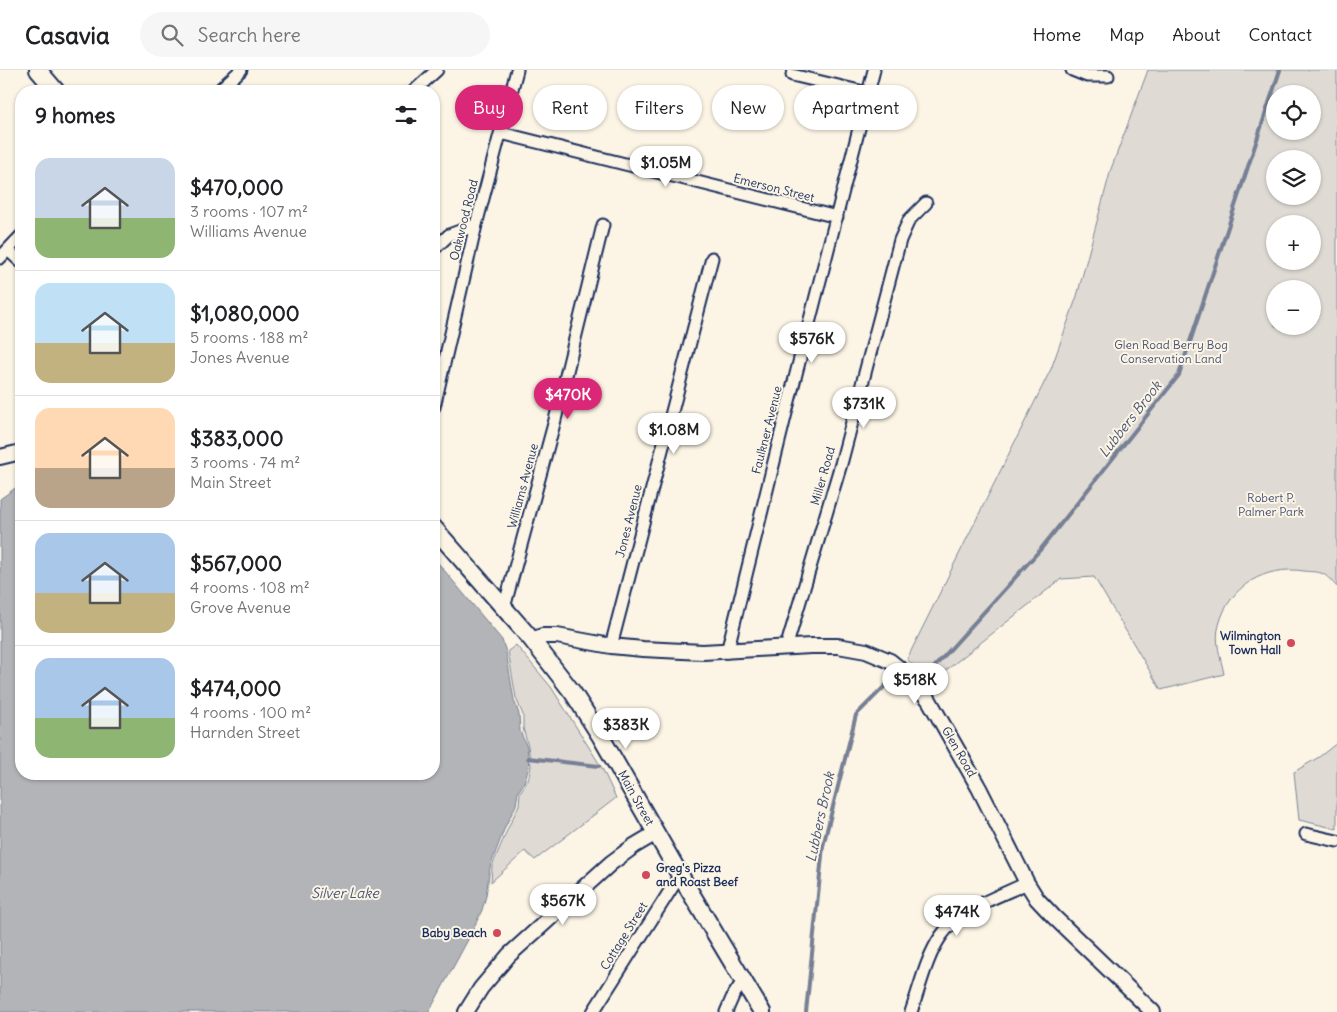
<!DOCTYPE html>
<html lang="en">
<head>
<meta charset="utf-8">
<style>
  body { margin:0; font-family:Delius,sans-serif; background:#f6f6f6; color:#202124; height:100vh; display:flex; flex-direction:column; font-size:19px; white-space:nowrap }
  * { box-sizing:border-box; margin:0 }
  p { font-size:16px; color:#757577 }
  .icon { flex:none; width:28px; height:28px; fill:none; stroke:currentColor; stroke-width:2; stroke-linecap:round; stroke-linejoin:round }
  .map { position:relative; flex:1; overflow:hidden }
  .sheet { position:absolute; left:15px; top:15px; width:425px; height:695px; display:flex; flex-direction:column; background:#fff; border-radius:20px; box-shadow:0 1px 4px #0004 }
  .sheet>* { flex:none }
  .guide { position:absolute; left:455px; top:15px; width:475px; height:45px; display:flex; gap:10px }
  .tools { position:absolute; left:1266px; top:15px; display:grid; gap:10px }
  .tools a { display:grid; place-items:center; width:55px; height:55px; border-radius:50%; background:#fff; box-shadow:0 1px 4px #0004; font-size:25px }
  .price { position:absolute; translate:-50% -42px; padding:0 11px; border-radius:18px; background:#fff; color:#222; font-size:16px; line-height:32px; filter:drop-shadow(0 1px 2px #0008) }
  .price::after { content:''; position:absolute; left:50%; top:30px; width:15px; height:11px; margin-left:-8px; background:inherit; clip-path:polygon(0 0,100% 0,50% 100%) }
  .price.current { background:#db2777; color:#fff }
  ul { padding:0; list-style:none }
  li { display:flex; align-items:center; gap:15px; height:125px; padding:0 20px }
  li+li { border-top:1px solid #e0e0e0 }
  li span { display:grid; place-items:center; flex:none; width:140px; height:100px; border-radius:15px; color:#555 }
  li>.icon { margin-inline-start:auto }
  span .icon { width:60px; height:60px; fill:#fffc; stroke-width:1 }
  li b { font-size:21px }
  h2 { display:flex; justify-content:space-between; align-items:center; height:60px; padding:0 20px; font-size:21px }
  .chip { padding:0 18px; border-radius:22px; background:#fff; box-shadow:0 1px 4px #0004; font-size:18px; line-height:45px }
  .chip.current { background:#db2777; color:#fff }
  header { display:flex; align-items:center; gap:30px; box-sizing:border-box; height:70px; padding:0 25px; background:#fff; border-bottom:1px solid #e0e0e0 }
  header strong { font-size:24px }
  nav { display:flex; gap:28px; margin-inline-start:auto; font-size:18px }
  .search { width:350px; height:45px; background:#f6f6f6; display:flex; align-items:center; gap:12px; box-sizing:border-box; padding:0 18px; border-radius:28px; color:#757577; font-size:19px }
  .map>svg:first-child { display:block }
  .green { fill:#dfdbd4; stroke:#7d8599; fill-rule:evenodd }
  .water { fill:#b2b4b8; stroke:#767f94 }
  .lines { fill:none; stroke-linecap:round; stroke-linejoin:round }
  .stream { stroke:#767f94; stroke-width:4 }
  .minor-casing { stroke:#1b2f5e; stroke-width:15 }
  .tertiary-casing { stroke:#1b2f5e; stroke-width:18 }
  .secondary-casing { stroke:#1b2f5e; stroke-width:20 }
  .minor { stroke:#fcf5e5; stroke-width:11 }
  .tertiary { stroke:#fcf5e5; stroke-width:14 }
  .secondary { stroke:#fcf5e5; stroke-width:16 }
  .poi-dot { fill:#d1495b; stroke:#fcf5e5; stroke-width:2 }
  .labels { text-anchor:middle; stroke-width:4; stroke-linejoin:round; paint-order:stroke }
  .street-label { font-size:12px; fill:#1b2f5e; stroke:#fcf5e5 }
  .park-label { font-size:12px; fill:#425176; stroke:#fcf5e5 }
  .poi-label { font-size:12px; font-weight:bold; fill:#1b2f5e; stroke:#fcf5e5; text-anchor:end }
  .water-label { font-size:14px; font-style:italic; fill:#485779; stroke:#fcf5e5 }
</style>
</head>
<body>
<header>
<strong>Casavia</strong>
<div class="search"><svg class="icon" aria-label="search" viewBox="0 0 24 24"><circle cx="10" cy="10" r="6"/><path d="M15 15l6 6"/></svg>Search here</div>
<nav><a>Home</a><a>Map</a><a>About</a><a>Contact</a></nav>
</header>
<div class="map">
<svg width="1337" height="942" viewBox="0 0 1337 942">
  <rect width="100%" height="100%" fill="#fcf5e5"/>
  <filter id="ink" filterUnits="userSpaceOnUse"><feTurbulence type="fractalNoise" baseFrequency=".02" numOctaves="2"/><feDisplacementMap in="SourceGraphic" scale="10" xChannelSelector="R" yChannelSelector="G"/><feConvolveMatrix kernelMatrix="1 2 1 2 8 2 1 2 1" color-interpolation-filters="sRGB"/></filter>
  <g filter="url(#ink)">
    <!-- green -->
    <path class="green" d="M 1148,0 L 1337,0 L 1337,517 C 1333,513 1328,506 1323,504 C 1318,501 1309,502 1304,501 C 1265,495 1229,516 1219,555 C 1214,571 1221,588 1224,604 L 1161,620 L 1094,507 L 1061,509 L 930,613 L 907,589 L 1051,299 L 1077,226 L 1111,99 ZM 1275,24 L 1312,24 L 1312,61 L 1275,61 ZM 1275,89 L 1312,89 L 1312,126 L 1275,126 ZM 1275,154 L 1312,154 L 1312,191 L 1275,191 ZM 1275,219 L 1312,219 L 1312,256 L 1275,256 Z
      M 516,575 L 551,617 L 602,698 L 616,728 L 535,790 L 525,781 L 491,812 L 492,796 L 508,758 L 519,735 L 520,722 L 528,711 L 531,696 L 528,676 L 523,658 L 523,645 L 516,628 L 508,581 Z
      M 1337,673 L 1337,759 L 1299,750 L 1294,702 L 1319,687 Z"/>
    <!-- water -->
    <path class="water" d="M 21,414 L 21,704 L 434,704 L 434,488 L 502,570 L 506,582 L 514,630 L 519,644 L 520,661 L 527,677 L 529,697 L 524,713 L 518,722 L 516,735 L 505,757 L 490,797 L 486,826 L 482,840 L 470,866 L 429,942 L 0,942 L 0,429 Z"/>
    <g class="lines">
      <!-- stream -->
      <path class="stream" d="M 928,604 L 1040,480 L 1179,305 L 1280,0
        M 528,688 L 599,696
        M 806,942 L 823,776 L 856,645 L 885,616 L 901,611"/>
      <defs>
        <path id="minor" d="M 1072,0 L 1087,6 L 1108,6
          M 792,5 L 868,23
          M 218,21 L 241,0
          M 414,21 L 437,0
          M 501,63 L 837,147
          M 434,179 L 449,165 L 476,155
          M 8,180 L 21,192
          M 0,188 L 21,166
          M 434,337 L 476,155 L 517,0
          M 504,538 L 555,350 L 603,155
          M 611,576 L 712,188
          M 786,578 L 841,394 L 900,170 L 909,150 L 926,133
          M 727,582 L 786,343 L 874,0
          M 1306,764 L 1337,771
          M 593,942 L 680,805
          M 726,942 L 733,926 L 743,911
          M 911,942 C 920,917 926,888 941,866 C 960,838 998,827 1027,813"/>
        <path id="tertiary" d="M 0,387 L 21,382
          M 532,570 L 542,566 L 557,566 L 611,576 L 643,579 L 703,582 L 811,576 L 838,576 L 866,581 L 890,591 L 910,607 L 929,630 L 979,718 L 1027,813 L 1037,829 L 1054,847 L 1153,942
          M 466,942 L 481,918 L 509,885 L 611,793 L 634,776 L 656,763"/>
        <path id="secondary" d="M 38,0 L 56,21
          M 434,458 L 532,570 L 573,623 L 601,667 L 680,805 L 762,942"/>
      </defs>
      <!-- minor casing -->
      <use href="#minor" class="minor-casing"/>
      <!-- tertiary casing -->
      <use href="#tertiary" class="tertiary-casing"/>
      <!-- secondary casing -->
      <use href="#secondary" class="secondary-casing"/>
      <!-- minor -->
      <use href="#minor" class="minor"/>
      <!-- tertiary -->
      <use href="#tertiary" class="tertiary"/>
      <!-- secondary -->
      <use href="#secondary" class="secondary"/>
    </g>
  </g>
  <!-- markers -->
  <g class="poi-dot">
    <circle cx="1291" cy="573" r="5"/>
    <circle cx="646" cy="805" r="5"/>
    <circle cx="497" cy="863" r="5"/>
  </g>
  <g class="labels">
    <!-- street labels -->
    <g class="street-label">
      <text transform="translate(774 118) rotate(14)" y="4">Emerson Street</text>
      <text transform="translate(464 150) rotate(-76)" y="4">Oakwood Road</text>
      <text transform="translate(767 360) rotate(-76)" y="4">Faulkner Avenue</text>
      <text transform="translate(823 406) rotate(-74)" y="4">Miller Road</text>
      <text transform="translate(523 416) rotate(-75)" y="4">Williams Avenue</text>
      <text transform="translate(629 451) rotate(-76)" y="4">Jones Avenue</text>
      <text transform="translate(959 682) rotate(60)" y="4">Glen Road</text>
      <text transform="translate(636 728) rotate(61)" y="4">Main Street</text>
      <text transform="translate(624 866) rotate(-58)" y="4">Cottage Street</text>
    </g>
    <!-- park labels -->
    <g class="park-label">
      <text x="1171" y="279">Glen Road Berry Bog<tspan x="1171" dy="14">Conservation Land</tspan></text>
      <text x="1271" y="432">Robert P.<tspan x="1271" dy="14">Palmer Park</tspan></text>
    </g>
    <!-- poi labels -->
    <g class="poi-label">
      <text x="1281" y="570">Wilmington<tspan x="1281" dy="14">Town Hall</tspan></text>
      <text x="656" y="802" text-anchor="start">Greg's Pizza<tspan x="656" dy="14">and Roast Beef</tspan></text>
      <text x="487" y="867">Baby Beach</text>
    </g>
    <!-- water labels -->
    <g class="water-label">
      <text transform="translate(1130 349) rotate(-52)" y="5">Lubbers Brook</text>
      <text transform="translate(820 747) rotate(-78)" y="5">Lubbers Brook</text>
      <text x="345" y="828">Silver Lake</text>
    </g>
  </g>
</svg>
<div class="tools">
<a><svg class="icon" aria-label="locate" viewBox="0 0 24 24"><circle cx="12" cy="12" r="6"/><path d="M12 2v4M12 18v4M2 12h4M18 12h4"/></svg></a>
<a><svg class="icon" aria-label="layers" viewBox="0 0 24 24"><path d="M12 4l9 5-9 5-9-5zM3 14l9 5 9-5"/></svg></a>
<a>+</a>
<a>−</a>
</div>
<b class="price" style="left:666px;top:118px">$1.05M</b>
<b class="price" style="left:812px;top:294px">$576K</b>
<b class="price current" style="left:568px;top:350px">$470K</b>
<b class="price" style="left:864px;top:359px">$731K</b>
<b class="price" style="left:674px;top:385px">$1.08M</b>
<b class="price" style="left:915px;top:635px">$518K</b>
<b class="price" style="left:626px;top:680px">$383K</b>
<b class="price" style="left:563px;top:856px">$567K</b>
<b class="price" style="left:957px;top:867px">$474K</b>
<div class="guide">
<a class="chip current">Buy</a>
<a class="chip">Rent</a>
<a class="chip">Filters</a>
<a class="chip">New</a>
<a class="chip">Apartment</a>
</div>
<section class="sheet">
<h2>9 homes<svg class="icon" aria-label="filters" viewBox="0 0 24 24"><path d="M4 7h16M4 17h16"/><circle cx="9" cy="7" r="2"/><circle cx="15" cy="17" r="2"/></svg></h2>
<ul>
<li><span style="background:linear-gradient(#c9d6e8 60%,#8fb573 0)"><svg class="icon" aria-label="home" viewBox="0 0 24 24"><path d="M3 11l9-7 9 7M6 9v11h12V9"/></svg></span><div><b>$470,000</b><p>3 rooms · 107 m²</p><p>Williams Avenue</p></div></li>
<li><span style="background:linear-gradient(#bfe0f5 60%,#c2b280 0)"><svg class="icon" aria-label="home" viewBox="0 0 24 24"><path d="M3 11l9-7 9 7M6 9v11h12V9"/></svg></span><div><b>$1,080,000</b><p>5 rooms · 188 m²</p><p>Jones Avenue</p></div></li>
<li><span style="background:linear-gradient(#ffd9b3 60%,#b9a48a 0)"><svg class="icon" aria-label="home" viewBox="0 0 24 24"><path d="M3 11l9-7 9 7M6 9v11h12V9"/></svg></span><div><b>$383,000</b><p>3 rooms · 74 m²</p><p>Main Street</p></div></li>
<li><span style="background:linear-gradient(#a9c7e8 60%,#c2b280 0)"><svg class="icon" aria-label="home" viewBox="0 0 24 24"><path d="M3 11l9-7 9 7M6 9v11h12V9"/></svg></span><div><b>$567,000</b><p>4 rooms · 108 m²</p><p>Grove Avenue</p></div></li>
<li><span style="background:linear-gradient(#a9c7e8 60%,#8fb573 0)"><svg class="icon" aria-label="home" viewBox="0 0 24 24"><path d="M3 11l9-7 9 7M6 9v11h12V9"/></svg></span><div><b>$474,000</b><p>4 rooms · 100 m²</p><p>Harnden Street</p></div></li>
</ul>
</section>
</div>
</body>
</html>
